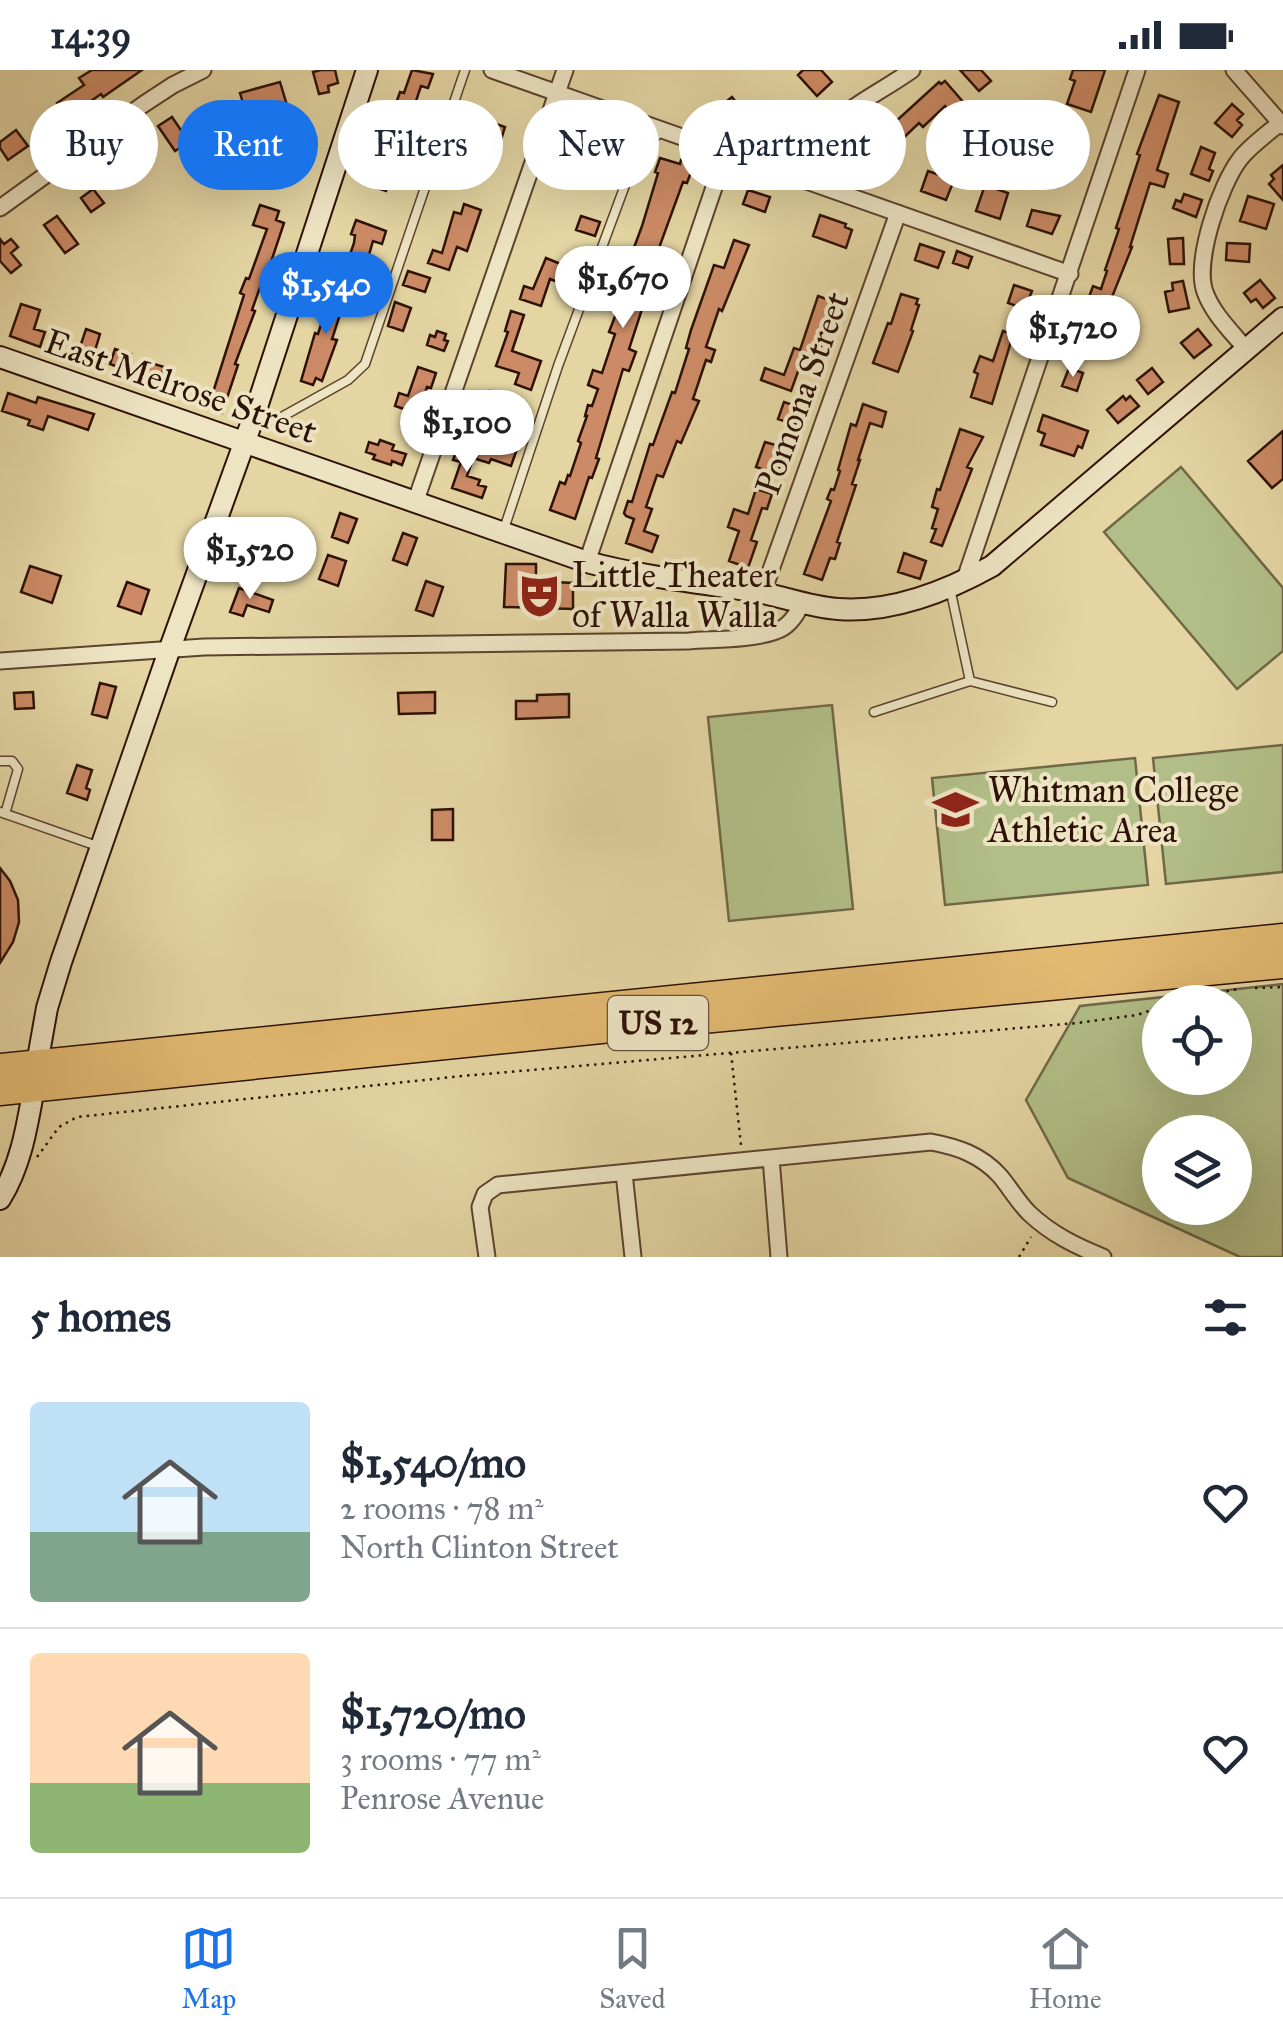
<!DOCTYPE html>
<html lang="en">
<head>
<meta charset="utf-8">
<style>
  body { margin:0; font-family:"IM FELL Great Primer",serif; background:#f6f6f7; color:#1f2937; height:100vh; display:flex; flex-direction:column; font-size:38px; white-space:nowrap }
  * { box-sizing:border-box; margin:0 }
  p { font-size:32px; color:#747a83 }
  .icon { flex:none; width:55px; height:55px; fill:none; stroke:currentColor; stroke-width:2; stroke-linecap:round; stroke-linejoin:round }
  .map { position:relative; height:1187px; overflow:hidden }
  .drawer { display:flex; flex-direction:column; background:#fff; flex:1 }
  .drawer>* { flex:none }
  .hud { position:absolute; left:30px; top:30px; width:1225px; height:90px; display:flex; gap:20px }
  .controls { position:absolute; left:1142px; top:915px; display:grid; gap:20px }
  .controls a { display:grid; place-items:center; width:110px; height:110px; border-radius:50%; background:#fff; box-shadow:0 10px 40px #0002; font-size:50px }
  .price { position:absolute; translate:-50% -85px; padding:0 22px; border-radius:35px; background:#fff; color:#222; font-size:32px; line-height:65px; filter:drop-shadow(0 2px 5px #0008) }
  .price::after { content:''; position:absolute; left:50%; top:60px; width:30px; height:22px; margin-left:-15px; background:inherit; clip-path:polygon(0 0,100% 0,50% 100%) }
  .price.active { background:#1a73e8; color:#fff }
  ul { padding:0; list-style:none }
  li { display:flex; align-items:center; gap:30px; height:250px; padding:0 30px }
  li+li { border-top:2px solid #e0e1e3 }
  li span { display:grid; place-items:center; flex:none; width:280px; height:200px; border-radius:10px; color:#555 }
  li>.icon { margin-inline-start:auto }
  span .icon { width:120px; height:120px; fill:#fffc; stroke-width:1 }
  li b { font-size:42px }
  h2 { display:flex; justify-content:space-between; align-items:center; height:120px; padding:0 30px; font-size:42px }
  .pill { padding:0 35px; border-radius:45px; background:#fff; box-shadow:0 10px 40px #0002; font-size:35px; line-height:90px }
  .pill.active { background:#1a73e8; color:#fff }
  .status { display:flex; justify-content:space-between; align-items:center; height:70px; padding:0 50px; background:#fff; direction:ltr }
  .status svg { height:28px; fill:currentColor }
  .dock { display:flex; justify-content:space-around; align-items:center; height:140px; border-top:2px solid #e0e1e3; background:#fff; font-size:28px; color:#747a83 }
  .dock a { display:grid; justify-items:center; gap:5px }
  .dock .active { color:#1a73e8 }
  .map>svg:first-child { display:block }
  .green { fill:#b2be87; stroke:#706847; stroke-width:2.5; fill-rule:evenodd }
  .building { fill:#cc8b66; stroke:#2e1207; stroke-width:2.5 }
  .lines { fill:none; stroke-linecap:round; stroke-linejoin:round }
  .lane-casing { stroke:#5c432e; stroke-width:11 }
  .street-casing { stroke:#5c432e; stroke-width:19 }
  .secondary-casing { stroke:#2e1207; stroke-width:24 }
  .highway-casing { stroke:#2e1207; stroke-width:31 }
  .path { stroke:#2e1207; stroke-width:2.5; stroke-dasharray:2.5 5; stroke-linecap:butt }
  .lane { stroke:#ede4c3; stroke-width:8 }
  .street { stroke:#ede4c3; stroke-width:15 }
  .secondary { stroke:#ede4c3; stroke-width:20 }
  .highway { stroke:#e2ba72; stroke-width:28 }
  .labels { text-anchor:middle; stroke-width:8; stroke-linejoin:round; paint-order:stroke }
  .shield { fill:#ede4c3; stroke:#67513f; stroke-width:2.5 }
  .shield-label { font-size:32px; font-weight:bold; fill:#2e1207 }
  .street-label { font-size:35px; fill:#2e1207; stroke:#ede4c3 }
  .poi-label { font-size:35px; fill:#2e1207; stroke:#ede4c3; text-anchor:start }
</style>
</head>
<body>
<div class="status"><b>14:39</b><svg viewBox="0 0 49 12"><path d="M0 12V9h3v3zM5 12V6h3v6zM10 12V3h3v9zM15 12V0h3v12zM26 1h20v11H26zM47 4h2v5h-2z"/></svg></div>
<div class="map">
<svg width="1283" height="1187" viewBox="0 0 1283 1187">
  <rect width="100%" height="100%" fill="#e4d5a3"/>
  <filter id="stains"><feTurbulence type="fractalNoise" baseFrequency=".002" numOctaves="4"/><feColorMatrix values="0 0 0 0 .2 0 0 0 0 .09 0 0 0 0 .02 0 0 0 .5 -.17"/></filter>
  <radialGradient id="worn" r=".72"><stop offset=".6" stop-color="#630" stop-opacity="0"/><stop offset="1" stop-color="#630" stop-opacity=".3"/></radialGradient>
  <!-- green -->
  <path class="green" d="M 1181,397 L 1283,518 L 1283,581 L 1237,619 L 1104,462 Z
    M 832,635 L 853,839 L 729,851 L 708,647 Z
    M 1283,675 L 1283,802 L 1166,814 L 1153,688 Z
    M 1135,688 L 1148,815 L 945,835 L 932,708 Z
    M 1283,914 L 1283,1187 L 1240,1187 L 1068,1108 L 1026,1030 L 1080,936 ZM 1160,932 L 1235,932 L 1235,1008 L 1160,1008 ZM 1160,1062 L 1235,1062 L 1235,1138 L 1160,1138 Z"/>
  <!-- building -->
  <path class="building" d="M 92,0 L 142,0 L 103,27 L 101,24 L 81,38 L 83,41 L 79,43 L 81,45 L 73,51 L 71,48 L 69,50 L 57,33 L 84,15 L 79,8 Z
    M 321,0 L 335,0 L 338,13 L 328,16 L 329,22 L 319,24 L 313,2 Z
    M 412,0 L 433,4 L 428,18 L 421,16 L 386,121 L 374,117 L 376,110 L 373,109 L 379,93 L 384,94 L 393,67 L 388,66 L 396,40 L 394,39 L 400,22 L 404,23 Z
    M 803,0 L 821,0 L 832,12 L 817,26 L 798,5 Z
    M 960,0 L 981,0 L 991,11 L 979,21 Z
    M 1073,0 L 1105,0 L 1091,42 L 1067,34 L 1075,11 L 1070,9 Z
    M 945,11 L 964,33 L 952,44 L 945,36 L 923,57 L 919,53 L 895,76 L 883,63 L 939,12 L 941,14 Z
    M 280,12 L 286,32 L 259,40 L 260,42 L 247,46 L 240,23 Z
    M 1159,25 L 1179,32 L 1157,100 L 1168,104 L 1164,117 L 1150,113 L 1130,177 L 1132,177 L 1108,237 L 1088,230 L 1093,216 L 1101,219 L 1107,201 L 1105,200 L 1119,159 L 1116,158 L 1140,85 L 1137,84 Z
    M 732,27 L 742,40 L 719,58 L 709,45 Z
    M 1232,34 L 1243,44 L 1237,50 L 1242,55 L 1232,67 L 1215,53 Z
    M 762,37 L 783,58 L 769,71 L 759,60 L 756,63 L 746,52 Z
    M 210,39 L 217,52 L 201,60 L 195,46 Z
    M 172,47 L 189,72 L 175,81 L 158,56 Z
    M 482,49 L 505,57 L 497,82 L 489,79 L 488,83 L 472,77 Z
    M 1070,59 L 1084,64 L 1077,86 L 1062,81 Z
    M 16,60 L 28,76 L 8,90 L 0,78 L 0,72 Z
    M 297,61 L 316,68 L 307,96 L 288,90 Z
    M 574,65 L 592,71 L 584,95 L 566,89 Z
    M 862,71 L 880,90 L 867,101 L 850,83 Z
    M 1201,77 L 1215,83 L 1209,99 L 1213,101 L 1209,111 L 1191,104 Z
    M 139,79 L 148,90 L 136,99 L 127,87 Z
    M 660,88 L 680,94 L 681,90 L 694,94 L 687,113 L 683,112 L 651,200 L 644,226 L 646,227 L 629,279 L 636,282 L 629,301 L 623,299 L 596,388 L 599,389 L 592,408 L 589,407 L 575,449 L 550,440 L 560,412 L 565,414 L 568,405 L 570,406 L 581,373 L 578,371 L 587,346 L 585,346 L 588,335 L 592,336 L 598,319 L 588,315 L 593,300 L 602,303 L 615,264 L 609,262 L 619,236 L 611,233 L 617,217 L 619,218 L 642,156 L 658,103 L 655,102 Z
    M 1283,95 L 1283,130 L 1269,114 L 1274,109 L 1271,105 Z
    M 928,101 L 954,110 L 946,130 L 921,121 Z
    M 985,115 L 1008,123 L 1000,149 L 976,141 Z
    M 93,119 L 104,133 L 91,142 L 81,128 Z
    M 748,120 L 770,127 L 765,142 L 743,134 Z
    M 1184,124 L 1202,130 L 1196,147 L 1173,138 L 1176,130 L 1181,132 Z
    M 1248,126 L 1274,134 L 1266,159 L 1240,151 Z
    M 464,134 L 481,140 L 467,181 L 457,177 L 449,200 L 428,193 L 433,180 L 442,183 L 454,142 L 461,144 Z
    M 260,135 L 279,141 L 276,150 L 284,153 L 268,201 L 266,200 L 252,240 L 255,241 L 235,294 L 238,295 L 222,343 L 208,338 L 244,225 L 240,223 L 246,208 L 249,209 L 267,159 L 253,155 Z
    M 1032,140 L 1060,146 L 1052,164 L 1027,156 Z
    M 820,145 L 846,154 L 845,157 L 852,160 L 846,178 L 813,166 Z
    M 57,146 L 78,174 L 65,183 L 44,155 Z
    M 581,146 L 600,152 L 595,166 L 576,160 Z
    M 356,150 L 386,161 L 382,174 L 373,171 L 364,202 L 346,196 L 354,173 L 355,165 L 351,164 Z
    M 1183,168 L 1184,194 L 1170,194 L 1168,169 Z
    M 0,169 L 4,174 L 11,169 L 18,177 L 11,183 L 21,195 L 11,203 L 0,191 Z
    M 734,170 L 749,175 L 722,241 L 719,239 L 706,277 L 715,280 L 711,292 L 706,290 L 693,329 L 699,331 L 681,373 L 677,371 L 663,407 L 657,405 L 646,437 L 652,439 L 644,461 L 658,466 L 652,482 L 626,473 L 634,449 L 626,446 L 624,443 L 628,431 L 632,432 L 646,387 L 650,374 L 653,375 L 672,322 L 675,323 L 689,279 L 686,278 L 691,260 L 714,195 L 724,198 Z
    M 1227,173 L 1250,174 L 1249,192 L 1226,190 Z
    M 920,174 L 944,182 L 938,198 L 915,190 Z
    M 957,181 L 972,187 L 968,198 L 953,193 Z
    M 546,188 L 568,197 L 567,201 L 573,203 L 568,216 L 550,209 L 541,236 L 520,229 L 524,216 L 533,219 Z
    M 408,201 L 430,208 L 425,222 L 403,215 Z
    M 1260,210 L 1275,228 L 1263,238 L 1256,229 L 1251,232 L 1244,223 Z
    M 1183,211 L 1189,238 L 1169,242 L 1165,222 L 1173,220 L 1172,213 Z
    M 338,212 L 356,219 L 352,231 L 345,229 L 332,269 L 337,270 L 322,311 L 316,308 L 313,315 L 301,311 L 315,263 L 318,264 L 324,245 L 328,246 Z
    M 1014,215 L 1032,221 L 1025,239 L 1008,233 Z
    M 901,224 L 918,229 L 916,234 L 919,235 L 911,260 L 913,261 L 898,302 L 873,293 L 888,253 L 891,254 Z
    M 818,226 L 840,234 L 834,250 L 831,249 L 814,296 L 811,295 L 809,299 L 800,296 L 791,321 L 761,310 L 765,298 L 784,305 L 794,278 L 800,280 Z
    M 395,232 L 411,238 L 403,261 L 388,256 Z
    M 21,234 L 40,240 L 34,259 L 45,262 L 40,277 L 10,266 Z
    M 511,241 L 524,245 L 512,281 L 541,291 L 531,320 L 515,314 L 519,303 L 496,296 L 508,262 L 505,261 Z
    M 1083,256 L 1100,262 L 1094,279 L 1077,273 Z
    M 86,259 L 100,264 L 93,287 L 78,283 Z
    M 1198,259 L 1211,275 L 1194,288 L 1181,273 Z
    M 437,261 L 446,264 L 444,270 L 448,271 L 444,281 L 427,275 L 430,265 L 435,267 Z
    M 1003,261 L 1013,265 L 992,334 L 971,327 L 978,304 L 974,302 L 980,286 L 993,291 Z
    M 115,279 L 131,284 L 126,300 L 110,294 Z
    M 148,292 L 164,297 L 159,312 L 144,307 Z
    M 418,297 L 436,303 L 431,318 L 427,317 L 418,344 L 395,336 L 399,323 L 408,326 Z
    M 1069,298 L 1083,303 L 1077,321 L 1062,316 Z
    M 1152,298 L 1163,312 L 1148,324 L 1137,310 Z
    M 490,321 L 514,329 L 499,366 L 519,373 L 511,396 L 491,389 L 489,393 L 476,389 L 485,363 L 464,356 L 468,343 L 481,347 Z
    M 8,323 L 36,333 L 38,327 L 94,344 L 88,360 L 48,346 L 43,360 L 28,355 L 30,350 L 2,341 Z
    M 1123,326 L 1126,330 L 1130,326 L 1139,336 L 1118,353 L 1107,340 Z
    M 784,332 L 801,338 L 795,355 L 778,349 Z
    M 863,334 L 886,342 L 882,357 L 870,353 L 858,390 L 860,390 L 852,414 L 856,415 L 837,472 L 840,473 L 835,489 L 830,488 L 822,510 L 804,504 L 831,431 L 827,429 L 831,419 L 834,420 L 840,401 L 838,400 L 851,354 L 856,356 Z
    M 1043,345 L 1088,361 L 1082,378 L 1078,376 L 1074,386 L 1041,375 L 1045,364 L 1038,361 Z
    M 960,359 L 983,367 L 967,397 L 972,399 L 942,476 L 931,472 L 936,459 L 932,458 L 938,439 L 932,437 L 937,419 L 940,420 Z
    M 1283,361 L 1283,409 L 1272,418 L 1248,391 Z
    M 380,370 L 394,375 L 392,380 L 406,384 L 402,395 L 392,391 L 391,395 L 373,389 L 375,385 L 366,382 L 369,372 L 378,375 Z
    M 765,372 L 786,378 L 777,404 L 756,397 Z
    M 458,377 L 475,383 L 467,406 L 480,410 L 478,415 L 486,417 L 482,428 L 452,418 L 461,392 L 453,390 Z
    M 756,419 L 772,424 L 767,439 L 762,438 L 751,470 L 757,472 L 748,498 L 729,491 L 739,461 L 728,457 L 734,439 L 748,444 Z
    M 340,443 L 357,449 L 348,473 L 332,467 Z
    M 403,463 L 417,468 L 407,495 L 393,490 Z
    M 260,467 L 276,473 L 271,490 L 254,484 Z
    M 904,483 L 926,491 L 920,509 L 898,502 Z
    M 328,485 L 346,491 L 338,516 L 319,509 Z
    M 506,494 L 536,494 L 536,511 L 573,513 L 573,539 L 504,537 Z
    M 30,496 L 61,506 L 52,533 L 21,522 Z
    M 426,511 L 443,517 L 433,546 L 416,540 Z
    M 127,512 L 149,520 L 141,544 L 118,536 Z
    M 239,518 L 273,530 L 269,542 L 247,535 L 243,546 L 230,542 Z
    M 100,613 L 116,617 L 107,648 L 92,644 Z
    M 33,622 L 34,638 L 15,639 L 14,623 Z
    M 435,622 L 435,643 L 399,644 L 398,623 Z
    M 569,624 L 569,647 L 516,649 L 516,631 L 537,631 L 537,625 Z
    M 77,695 L 92,700 L 86,718 L 90,720 L 87,730 L 67,723 Z
    M 453,739 L 453,770 L 432,770 L 432,740 Z
    M 0,798 L 10,811 L 18,830 L 19,852 L 13,872 L 0,893 Z"/>
  <g class="lines">
    <defs>
      <path id="lane" d="M 258,347 L 270,351 L 278,349 L 348,310 L 365,294 L 465,0
        M 504,459 L 558,296 L 631,99 L 638,85 L 661,61
        M 950,518 L 970,611
        M 874,642 L 970,611 L 1052,632
        M 0,691 L 12,691 L 18,699 L 5,744
        M 0,742 L 100,777"/>
      <path id="street" d="M 492,0 L 1070,204
        M 1234,0 L 1283,56
        M 795,107 C 821,46 862,35 912,0
        M 0,138 L 144,34 L 173,15 L 203,0
        M 1246,279 C 1231,261 1213,244 1205,222 C 1194,191 1220,115 1240,89 C 1250,76 1267,64 1280,53
        M 415,433 L 565,0
        M 587,492 L 726,82
        M 964,512 L 1137,0
        M 763,522 L 898,143
        M 0,591 L 204,577 L 689,571 C 714,569 752,570 776,561 C 789,557 797,544 802,533
        M 771,1088 L 779,1187
        M 624,1103 L 633,1187
        M 487,1187 L 480,1137 L 485,1124 L 498,1115 L 931,1072 C 958,1077 981,1085 1000,1106 C 1010,1118 1018,1132 1029,1143 C 1051,1164 1076,1176 1103,1187"/>
      <path id="secondary" d="M 0,287 L 587,492 C 639,506 693,512 747,520 C 777,524 807,537 838,539 C 891,543 947,521 992,496 L 1283,248
        M 37,994 L 47,938 L 61,892 L 169,581 L 254,346 L 367,0
        M 0,1129 C 21,1095 27,1057 34,1017"/>
      <path id="highway" d="M 0,998 L 1283,868
        M 0,1021 L 659,953 L 1283,894"/>
    </defs>
    <!-- lane casing -->
    <use href="#lane" class="lane-casing"/>
    <!-- street casing -->
    <use href="#street" class="street-casing"/>
    <!-- secondary casing -->
    <use href="#secondary" class="secondary-casing"/>
    <!-- highway casing -->
    <use href="#highway" class="highway-casing"/>
    <!-- path -->
    <path class="path" d="M 1255,918 L 1283,917
      M 1175,932 L 1237,919
      M 731,983 L 741,1075
      M 37,1087 L 59,1057 L 77,1047 L 462,1006 L 1077,953 L 1137,945 L 1160,937
      M 1019,1187 L 1031,1167"/>
    <!-- lane -->
    <use href="#lane" class="lane"/>
    <!-- street -->
    <use href="#street" class="street"/>
    <!-- secondary -->
    <use href="#secondary" class="secondary"/>
    <!-- highway -->
    <use href="#highway" class="highway"/>
  </g>
  <!-- icons -->
  <defs>
    <symbol id="theatre-bare" viewBox="-9 -9 18 18"><path d="M-5-5.5Q0-4 5-5.5V0Q5 5 0 6Q-5 5-5 0ZM-3.3-2.5H-1v1.5H-3.3ZM1-2.5H3.3v1.5H1ZM-2.8 1Q0 5.5 2.8 1Z" fill="#8f2418" stroke="#ede4c3" stroke-width="2.5" paint-order="stroke"/></symbol>
    <symbol id="university-bare" viewBox="-9 -9 18 18"><path d="M0-5L7-2L0 1L-7-2ZM-4 1L0 2.5L4 1V4Q0 6-4 4Z" fill="#8f2418" stroke="#ede4c3" stroke-width="2.5" paint-order="stroke"/></symbol>
  </defs>
  <g fill-rule="evenodd">
    <use href="#theatre-bare" x="508" y="494" width="63" height="63"/>
    <use href="#university-bare" x="924" y="708" width="63" height="63"/>
  </g>
  <g class="labels">
    <!-- shield labels -->
    <rect class="shield" x="608" y="926" width="100" height="54" rx="8"/>
    <g class="shield-label">
      <text x="658" y="964">US 12</text>
    </g>
    <!-- street labels -->
    <g class="street-label">
      <text transform="translate(181 316) rotate(19)" y="12">East Melrose Street</text>
      <text transform="translate(802 323) rotate(-70)" y="12">Pomona Street</text>
    </g>
    <!-- poi labels -->
    <g class="poi-label">
      <text x="572" y="517">Little Theater<tspan x="572" dy="40">of Walla Walla</tspan></text>
      <text x="988" y="732">Whitman College<tspan x="988" dy="40">Athletic Area</tspan></text>
    </g>
  </g>
  <rect width="100%" height="100%" filter="url(#stains)"/>
  <rect width="100%" height="100%" fill="url(#worn)"/>
</svg>
<div class="controls">
<a><svg class="icon" aria-label="locate" viewBox="0 0 24 24"><circle cx="12" cy="12" r="6"/><path d="M12 2v4M12 18v4M2 12h4M18 12h4"/></svg></a>
<a><svg class="icon" aria-label="layers" viewBox="0 0 24 24"><path d="M12 4l9 5-9 5-9-5zM3 14l9 5 9-5"/></svg></a>
</div>
<b class="price" style="left:623px;top:261px">$1,670</b>
<b class="price active" style="left:326px;top:267px">$1,540</b>
<b class="price" style="left:1073px;top:310px">$1,720</b>
<b class="price" style="left:467px;top:405px">$1,100</b>
<b class="price" style="left:250px;top:532px">$1,520</b>
<div class="hud">
<a class="pill">Buy</a>
<a class="pill active">Rent</a>
<a class="pill">Filters</a>
<a class="pill">New</a>
<a class="pill">Apartment</a>
<a class="pill">House</a>
</div>
</div>
<section class="drawer">
<h2>5 homes<svg class="icon" aria-label="filters" viewBox="0 0 24 24"><path d="M4 7h16M4 17h16"/><circle cx="9" cy="7" r="2"/><circle cx="15" cy="17" r="2"/></svg></h2>
<ul>
<li><span style="background:linear-gradient(#bfe0f5 65%,#7fa58c 0)"><svg class="icon" aria-label="home" viewBox="0 0 24 24"><path d="M3 11l9-7 9 7M6 9v11h12V9"/></svg></span><div><b>$1,540/mo</b><p>2 rooms · 78 m²</p><p>North Clinton Street</p></div><svg class="icon" aria-label="heart" viewBox="0 0 24 24"><path d="M12 20l-8-8c-3-5 5-10 8-4 3-6 11-1 8 4z"/></svg></li>
<li><span style="background:linear-gradient(#ffd9b3 65%,#8fb573 0)"><svg class="icon" aria-label="home" viewBox="0 0 24 24"><path d="M3 11l9-7 9 7M6 9v11h12V9"/></svg></span><div><b>$1,720/mo</b><p>3 rooms · 77 m²</p><p>Penrose Avenue</p></div><svg class="icon" aria-label="heart" viewBox="0 0 24 24"><path d="M12 20l-8-8c-3-5 5-10 8-4 3-6 11-1 8 4z"/></svg></li>
</ul>
</section>
<nav class="dock">
<a class="active"><svg class="icon" aria-label="map" viewBox="0 0 24 24"><path d="M3 6l6-2 6 2 6-2v14l-6 2-6-2-6 2zM9 4v14M15 6v14"/></svg>Map</a>
<a><svg class="icon" aria-label="saved" viewBox="0 0 24 24"><path d="M7 4h10v16l-5-4-5 4z"/></svg>Saved</a>
<a><svg class="icon" aria-label="home" viewBox="0 0 24 24"><path d="M3 11l9-7 9 7M6 9v11h12V9"/></svg>Home</a>
</nav>
</body>
</html>
